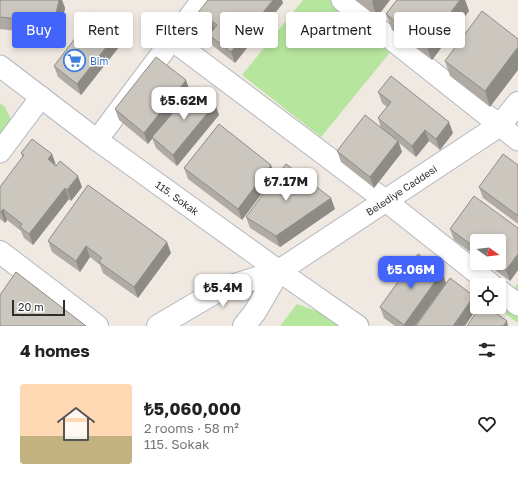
<!DOCTYPE html>
<html lang="en">
<head>
<meta charset="utf-8">
<style>
  body { margin:0; font-family:"Golos Text",sans-serif; background:#f2f2f2; color:#222; height:100vh; display:flex; flex-direction:column; font-size:15px; white-space:nowrap }
  * { box-sizing:border-box; margin:0 }
  p { font-size:13px; color:#767676 }
  .icon { flex:none; width:22px; height:22px; fill:none; stroke:currentColor; stroke-width:2; stroke-linecap:round; stroke-linejoin:round }
  .map { position:relative; height:326px; overflow:hidden }
  .details { display:flex; flex-direction:column; background:#fff; flex:1 }
  .details>* { flex:none }
  .guide { position:absolute; left:12px; top:12px; width:494px; height:36px; display:flex; gap:8px }
  .needle { width:26px; rotate:104deg }
  .controls { position:absolute; left:470px; top:234px; display:grid; gap:8px }
  .controls a { display:grid; place-items:center; width:36px; height:36px; border-radius:4px; background:#fff; box-shadow:0 2px 6px #0003; font-size:20px }
  .scale { position:absolute; left:12px; bottom:10px; width:53px; box-sizing:border-box; padding-left:4px; border:2px solid #2e2e2e; border-top:0; font-size:11px; line-height:14px; white-space:nowrap; color:#2e2e2e; -webkit-text-stroke:3px #fff; paint-order:stroke }
  .price { position:absolute; translate:-50% -34px; padding:0 9px; border-radius:8px; background:#fff; color:#222; font-size:13px; line-height:26px; filter:drop-shadow(0 1px 2px #0008) }
  .price::after { content:''; position:absolute; left:50%; top:24px; width:12px; height:9px; margin-left:-6px; background:inherit; clip-path:polygon(0 0,100% 0,50% 100%) }
  .price.selected { background:#4264fb; color:#fff }
  ul { padding:0; list-style:none }
  li { display:flex; align-items:center; gap:12px; height:100px; padding:0 20px }
  li+li { border-top:1px solid #e0e0e0 }
  li span { display:grid; place-items:center; flex:none; width:112px; height:80px; border-radius:4px; color:#555 }
  li>.icon { margin-inline-start:auto }
  span .icon { width:48px; height:48px; fill:#fffc; stroke-width:1 }
  li b { font-size:17px }
  h2 { display:flex; justify-content:space-between; align-items:center; height:48px; padding:0 20px; font-size:17px }
  .tag { padding:0 14px; border-radius:4px; background:#fff; box-shadow:0 2px 6px #0003; font-size:14px; line-height:36px }
  .tag.selected { background:#4264fb; color:#fff }
  .map>svg:first-child { display:block }
  .green { fill:#b6e59e }
  .lines { fill:none; stroke-linecap:round; stroke-linejoin:round }
  .street-casing { stroke:#b4b7c1; stroke-width:23 }
  .secondary-casing { stroke:#b4b7c1; stroke-width:24 }
  .street { stroke:#fff; stroke-width:21 }
  .secondary { stroke:#fff; stroke-width:22 }
  .wall { fill:#afaba4 }
  .shaded-wall { fill:#8e8b86 }
  .building { fill:#cbc7bf; stroke:#8e8b86 }
  .labels { text-anchor:middle; stroke-width:3; stroke-linejoin:round; paint-order:stroke }
  .shop-label { font-size:10px; fill:#366cbe; stroke:#fff; text-anchor:start }
  .street-label { font-size:10px; fill:#2e2e2e; stroke:#fff }
</style>
</head>
<body>
<div class="map">
<svg width="518" height="326" viewBox="0 0 518 326">
  <rect width="100%" height="100%" fill="#efe9e1"/>
  <!-- green -->
  <path class="green" d="M 303,0 L 330,0 L 392,50 L 321,137 L 242,75 Z
    M 0,103 L 5,107 L 13,124 L 0,141 Z
    M 518,283 L 518,323 L 499,309 Z
    M 297,304 L 319,312 L 338,326 L 280,326 Z"/>
  <g class="lines">
    <defs>
      <g id="street">
        <path d="M 342,0 L 518,140"/>
        <path d="M 172,40 L 386,201 L 492,285"/>
        <path id="s1" d="M 0,66 L 97,140 L 279,271 L 358,326"/>
        <path d="M 97,140 L 202,0"/>
        <path d="M 0,152 L 41,97"/>
        <path d="M 499,290 L 518,305"/>
      </g>
      <g id="secondary">
        <path d="M 0,252 L 97,326"/>
        <path d="M 158,326 L 219,290 L 279,271"/>
        <path id="s2" d="M 244,326 L 255,312 L 279,271 L 500,125 L 518,103"/>
      </g>
    </defs>
    <!-- street casing -->
    <use href="#street" class="street-casing"/>
    <!-- secondary casing -->
    <use href="#secondary" class="secondary-casing"/>
    <!-- street -->
    <use href="#street" class="street"/>
    <!-- secondary -->
    <use href="#secondary" class="secondary"/>
  </g>
  <!-- wall -->
  <path class="wall" d="M 0,0 L 62,0 L 65,8 L 59,36 L 0,29 Z
    M 355,0 L 390,0 L 377,17 Z
    M 397,0 L 465,0 L 469,11 L 432,60 L 392,30 L 386,14 Z
    M 283,3 L 235,63 L 213,46 L 210,38 L 205,44 L 193,35 L 189,24 Z
    M 518,39 L 490,107 L 450,76 L 445,61 Z
    M 123,42 L 81,95 L 58,77 L 54,66 Z
    M 190,91 L 171,115 L 215,104 L 219,115 L 177,166 L 156,148 L 152,138 L 148,144 L 119,120 L 115,109 Z
    M 378,92 L 453,133 L 440,150 L 429,141 L 416,157 L 399,143 L 402,152 L 374,188 L 341,162 L 337,151 L 381,128 L 378,118 L 387,107 L 382,103 Z
    M 21,153 L 52,154 L 55,165 L 82,187 L 71,201 L 69,199 L 33,245 L 24,238 L 21,231 L 7,220 L 5,223 L 0,219 L 0,187 L 23,158 Z
    M 518,165 L 518,224 L 483,198 L 479,187 Z
    M 184,168 L 275,176 L 242,220 L 188,179 Z
    M 335,209 L 280,247 L 250,228 L 246,217 Z
    M 518,228 L 518,270 L 510,281 L 485,263 L 499,263 L 477,241 L 477,257 L 454,240 L 450,229 Z
    M 48,241 L 171,253 L 138,298 L 103,273 L 100,265 L 90,257 L 80,272 L 52,252 Z
    M 442,272 L 446,283 L 415,326 L 395,326 L 384,318 L 380,307 Z"/>
  <!-- shaded-wall -->
  <path class="shaded-wall" d="M 59,0 L 62,0 L 65,8 L 59,36 L 54,23 Z
    M 273,0 L 282,0 L 283,3 L 235,63 L 231,52 Z
    M 373,0 L 390,0 L 377,17 L 372,2 Z
    M 460,0 L 465,0 L 469,11 L 432,60 L 426,45 Z
    M 212,21 L 216,32 L 209,35 L 210,38 L 205,44 L 201,34 Z
    M 119,31 L 123,42 L 81,95 L 77,84 Z
    M 518,47 L 518,70 L 490,107 L 485,91 Z
    M 186,80 L 190,91 L 148,144 L 144,133 Z
    M 215,104 L 219,115 L 177,166 L 173,155 Z
    M 449,122 L 453,133 L 440,150 L 436,139 Z
    M 425,130 L 429,141 L 416,157 L 412,146 Z
    M 398,141 L 402,152 L 374,188 L 370,177 Z
    M 52,154 L 56,165 L 48,159 Z
    M 271,165 L 275,176 L 242,220 L 238,209 Z
    M 78,176 L 82,187 L 71,201 L 67,190 Z
    M 65,188 L 69,199 L 33,245 L 29,234 Z
    M 331,198 L 335,209 L 280,247 L 276,236 Z
    M 3,209 L 7,220 L 5,223 L 1,212 Z
    M 167,242 L 171,253 L 138,298 L 134,287 Z
    M 86,246 L 90,257 L 80,272 L 76,261 Z
    M 518,254 L 518,270 L 510,281 L 506,270 Z
    M 442,272 L 446,283 L 415,326 L 405,326 L 404,325 Z
    M 474,296 L 477,303 L 477,307 L 478,307 L 465,326 L 453,326 Z
    M 507,321 L 508,326 L 503,326 Z"/>
  <!-- building -->
  <path class="building" d="M 0,0 L 59,0 L 54,23 L 0,17 Z
    M 208,0 L 273,0 L 231,52 L 209,35 L 217,25 L 212,21 L 201,34 L 189,24 Z
    M 397,0 L 460,0 L 426,45 L 386,14 Z
    M 482,11 L 518,39 L 518,47 L 485,91 L 445,61 Z
    M 95,12 L 119,31 L 77,84 L 54,66 Z
    M 156,57 L 186,80 L 144,133 L 115,109 Z
    M 391,76 L 449,122 L 436,139 L 425,130 L 412,146 L 378,118 L 391,102 L 378,92 Z
    M 195,87 L 215,104 L 173,155 L 152,137 Z
    M 365,115 L 398,141 L 370,177 L 337,151 Z
    M 219,124 L 271,165 L 238,209 L 184,168 Z
    M 32,139 L 52,154 L 48,159 L 56,166 L 60,161 L 78,176 L 67,190 L 65,188 L 29,234 L 20,227 L 22,224 L 3,209 L 1,212 L 0,212 L 0,187 L 24,155 L 21,153 Z
    M 503,154 L 518,165 L 518,216 L 479,187 Z
    M 286,164 L 331,198 L 276,236 L 246,217 Z
    M 88,185 L 167,242 L 134,287 L 99,262 L 102,258 L 86,246 L 76,261 L 48,241 Z
    M 474,196 L 518,228 L 518,254 L 506,270 L 496,263 L 499,263 L 499,241 L 477,241 L 477,249 L 450,229 Z
    M 418,254 L 442,272 L 404,325 L 380,307 Z
    M 16,272 L 86,326 L 0,326 L 0,295 Z
    M 450,278 L 474,296 L 453,326 L 416,326 Z
    M 480,307 L 487,307 L 507,321 L 503,326 L 467,326 Z"/>
  <!-- icons -->
  <defs>
    <symbol id="supermarket-ring" viewBox="-11 -11 22 22"><circle r="9.5" fill="#fff" stroke="#3f7fe0" stroke-width="1.5"/><path d="M-6-5.5h2.5l.6 2H6L4.5 2H-2.5L-4.4-4H-6ZM-1.5 3.2a1.3 1.3 0 1 0 .1 0ZM3 3.2a1.3 1.3 0 1 0 .1 0Z" fill="#3f7fe0"/></symbol>
  </defs>
  <g fill-rule="evenodd">
    <use href="#supermarket-ring" x="62" y="48" width="25" height="25"/>
  </g>
  <g class="labels">
    <!-- shop labels -->
    <g class="shop-label">
      <text x="90" y="65">Bim</text>
    </g>
    <!-- street labels -->
    <g class="street-label">
      <text dy="4" stroke="none"><textPath href="#s2" startOffset="212">Belediye Caddesi</textPath></text>
      <text dy="4" stroke="none"><textPath href="#s1" startOffset="221">115. Sokak</textPath></text>
    </g>
  </g>
</svg>
<div class="controls">
<a><svg class="needle" viewBox="-14 -14 28 28"><path d="M0-13l5 13h-10z" fill="#e53935"/><path d="M0 13l5-13h-10z" fill="#767676"/></svg></a>
<a><svg class="icon" aria-label="locate" viewBox="0 0 24 24"><circle cx="12" cy="12" r="6"/><path d="M12 2v4M12 18v4M2 12h4M18 12h4"/></svg></a>
</div>
<div class="scale">20 m</div>
<b class="price" style="left:184px;top:121px">₺5.62M</b>
<b class="price" style="left:286px;top:202px">₺7.17M</b>
<b class="price selected" style="left:411px;top:290px">₺5.06M</b>
<b class="price" style="left:223px;top:308px">₺5.4M</b>
<div class="guide">
<a class="tag selected">Buy</a>
<a class="tag">Rent</a>
<a class="tag">Filters</a>
<a class="tag">New</a>
<a class="tag">Apartment</a>
<a class="tag">House</a>
</div>
</div>
<section class="details">
<h2>4 homes<svg class="icon" aria-label="filters" viewBox="0 0 24 24"><path d="M4 7h16M4 17h16"/><circle cx="9" cy="7" r="2"/><circle cx="15" cy="17" r="2"/></svg></h2>
<ul>
<li><span style="background:linear-gradient(#ffd9b3 65%,#c2b280 0)"><svg class="icon" aria-label="home" viewBox="0 0 24 24"><path d="M3 11l9-7 9 7M6 9v11h12V9"/></svg></span><div><b>₺5,060,000</b><p>2 rooms · 58 m²</p><p>115. Sokak</p></div><svg class="icon" aria-label="heart" viewBox="0 0 24 24"><path d="M12 20l-8-8c-3-5 5-10 8-4 3-6 11-1 8 4z"/></svg></li>
</ul>
</section>
</body>
</html>
